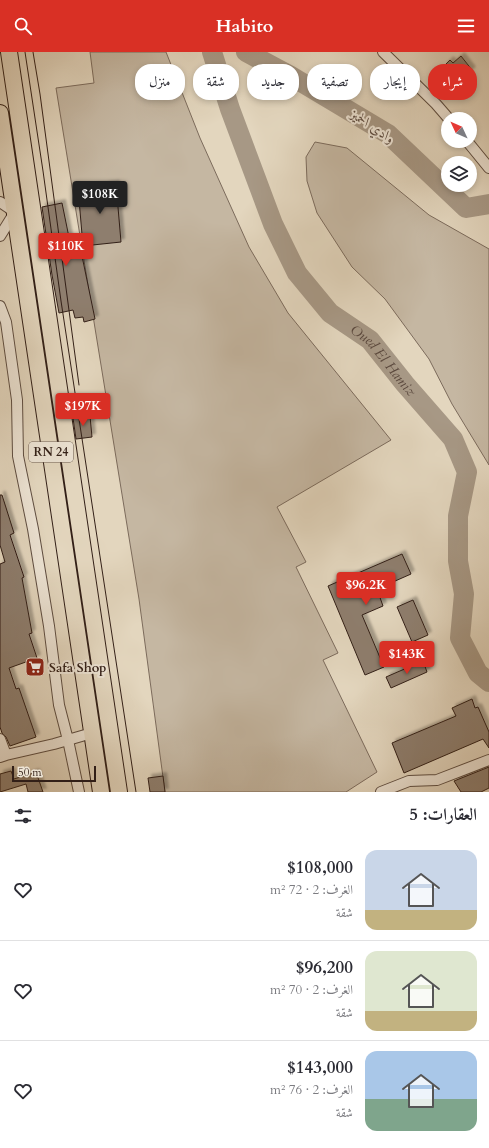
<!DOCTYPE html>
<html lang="ar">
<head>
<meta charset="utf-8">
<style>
  body { margin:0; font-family:Cardo,Amiri,serif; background:#f7f7f7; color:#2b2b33; direction:rtl; height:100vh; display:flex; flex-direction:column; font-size:15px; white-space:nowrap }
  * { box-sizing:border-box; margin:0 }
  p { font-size:13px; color:#7c7c81 }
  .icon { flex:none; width:22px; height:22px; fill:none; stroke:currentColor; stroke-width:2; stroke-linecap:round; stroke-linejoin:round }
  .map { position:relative; height:740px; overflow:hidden; direction:ltr }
  .sheet { display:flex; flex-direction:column; background:#fff; flex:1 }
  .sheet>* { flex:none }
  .top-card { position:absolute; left:12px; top:12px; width:465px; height:36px; direction:rtl; display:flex; gap:8px }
  .needle { width:26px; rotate:314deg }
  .buttons { position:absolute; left:441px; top:60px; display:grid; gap:8px }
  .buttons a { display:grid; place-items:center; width:36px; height:36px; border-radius:50%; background:#fff; box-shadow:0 2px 6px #0003; font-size:20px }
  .scale { position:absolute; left:12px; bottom:10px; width:84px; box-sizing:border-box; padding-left:4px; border:2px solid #321f17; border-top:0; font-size:11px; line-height:14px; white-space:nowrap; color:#321f17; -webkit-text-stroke:3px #ede4d5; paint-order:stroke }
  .price { position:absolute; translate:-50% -34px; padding:0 9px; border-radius:4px; background:#d93025; color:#fff; font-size:13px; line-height:26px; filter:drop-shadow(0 1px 2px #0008) }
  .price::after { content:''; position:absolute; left:50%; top:24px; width:12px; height:9px; margin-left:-6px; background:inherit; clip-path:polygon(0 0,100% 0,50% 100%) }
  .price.active { background:#222; color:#fff }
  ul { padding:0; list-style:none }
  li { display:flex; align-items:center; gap:12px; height:100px; padding:0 12px }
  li+li { border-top:1px solid #e1e1e2 }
  li span { display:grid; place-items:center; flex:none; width:112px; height:80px; border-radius:12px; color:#555 }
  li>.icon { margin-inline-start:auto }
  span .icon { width:48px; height:48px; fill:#fffc; stroke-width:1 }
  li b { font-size:17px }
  h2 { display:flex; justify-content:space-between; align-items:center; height:48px; padding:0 12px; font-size:17px }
  .pill { padding:0 14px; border-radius:16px; background:#fff; box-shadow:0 2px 6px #0003; font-size:14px; line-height:36px }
  .pill.active { background:#d93025; color:#fff }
  header { display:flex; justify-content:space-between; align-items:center; height:52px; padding:0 12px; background:#d93025; color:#fff; font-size:18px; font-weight:600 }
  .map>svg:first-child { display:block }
  .green { fill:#c5b7a2; stroke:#7c6b5c }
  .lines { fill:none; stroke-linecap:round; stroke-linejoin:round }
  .river { stroke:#a79885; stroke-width:20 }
  .building { fill:#8e7e6e; stroke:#321f17; filter:url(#shadow) }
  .street-casing { stroke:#5e4d41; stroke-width:12 }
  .primary-casing { stroke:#321f17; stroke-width:18 }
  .street { stroke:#ede4d5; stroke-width:10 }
  .primary { stroke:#e3d6be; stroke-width:16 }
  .tram { stroke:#321f17; stroke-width:1 }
  .labels { text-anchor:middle; stroke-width:4; stroke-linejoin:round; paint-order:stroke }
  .shield { fill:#ede4d5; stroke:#6a5a50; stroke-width:1 }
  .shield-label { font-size:12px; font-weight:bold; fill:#321f17 }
  .poi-label { font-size:13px; font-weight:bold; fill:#321f17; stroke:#ede4d5; text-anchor:start }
  .water-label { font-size:14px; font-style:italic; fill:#5b493e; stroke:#ede4d5 }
</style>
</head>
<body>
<header><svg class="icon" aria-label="menu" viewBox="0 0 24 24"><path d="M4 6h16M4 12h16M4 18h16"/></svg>Habito<svg class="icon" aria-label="search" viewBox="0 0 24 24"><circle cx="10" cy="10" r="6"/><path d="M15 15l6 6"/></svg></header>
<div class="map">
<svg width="489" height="740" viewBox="0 0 489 740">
  <defs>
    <filter id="shadow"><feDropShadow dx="3.5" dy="-3.5" stdDeviation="1" flood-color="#0004"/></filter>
  </defs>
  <rect width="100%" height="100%" fill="#e3d6be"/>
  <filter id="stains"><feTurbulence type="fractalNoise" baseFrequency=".005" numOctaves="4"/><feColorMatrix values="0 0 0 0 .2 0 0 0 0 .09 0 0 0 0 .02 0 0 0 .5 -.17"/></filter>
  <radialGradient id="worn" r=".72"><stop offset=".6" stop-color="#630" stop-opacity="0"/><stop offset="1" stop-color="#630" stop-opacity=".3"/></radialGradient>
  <!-- green -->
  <path class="green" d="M 90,0 L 166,0 L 200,86 L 249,195 L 288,261 L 391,388 L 277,455 L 306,510 L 296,515 L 338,601 L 323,608 L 377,720 L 346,740 L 165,740 L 139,547 L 56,36 L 94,31 Z
    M 315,90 L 347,96 L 429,163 L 489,197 L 489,413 L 452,352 L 429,307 L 385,247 L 352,215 L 317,161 L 307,129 L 306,105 Z"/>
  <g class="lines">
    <!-- river -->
    <g class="river">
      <path id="s1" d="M 212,0 L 230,57 L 273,172 L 297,221 L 330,261 L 370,288 L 405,332 L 453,387 L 467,420 L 458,464 L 458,509 L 464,542 L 460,586 L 478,621 L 489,630"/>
      <path d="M 246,0 L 291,24 L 388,82 L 466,156 L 489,152"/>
    </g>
  </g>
  <!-- building -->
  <path class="building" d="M 461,4 L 472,18 L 451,35 L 443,25 L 449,20 L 444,14 L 450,8 L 453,11 Z
    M 116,132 L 121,190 L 83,194 L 78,136 Z
    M 62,151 L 73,205 L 82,204 L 95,267 L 84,270 L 83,265 L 75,266 L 73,258 L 59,261 L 52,223 L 42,155 Z
    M 90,364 L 92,385 L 76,387 L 73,366 Z
    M 0,443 L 2,443 L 14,481 L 10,483 L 24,525 L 22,526 L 32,581 L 29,582 L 37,606 L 9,616 L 16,637 L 19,636 L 36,685 L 10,694 L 6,685 L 2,681 L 0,675 L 0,512 L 5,510 L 0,493 Z
    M 402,502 L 411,522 L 377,537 L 383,554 L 362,563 L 384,615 L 365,623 L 328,534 Z
    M 413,548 L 428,583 L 412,590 L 397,555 Z
    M 423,609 L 427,620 L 391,636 L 386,625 Z
    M 472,647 L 475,656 L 478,655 L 489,680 L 489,696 L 483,687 L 404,721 L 392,691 L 456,664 L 452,656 Z
    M 489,715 L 489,736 L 481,740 L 461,740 L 454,729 Z
    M 11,719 L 14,727 L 36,720 L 43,740 L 28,740 L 26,732 L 0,740 L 0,722 Z
    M 163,724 L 165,740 L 150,740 L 148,726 Z"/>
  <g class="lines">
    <defs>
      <path id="street" d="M 383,0 L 436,52 L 449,67
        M 467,89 L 489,116
        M 0,150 L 15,160 L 0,184
        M 0,254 L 6,270 L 17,348 L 18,404 L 33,477 L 49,574 L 59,653 L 68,688 L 79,740
        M 0,687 L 6,703
        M 0,705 L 6,703 L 54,692 L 92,681
        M 381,740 L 409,729 L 437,728 L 489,708"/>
      <path id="primary" d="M 9,0 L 119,740
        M 0,61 L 101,740"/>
    </defs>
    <!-- street casing -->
    <use href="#street" class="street-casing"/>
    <!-- primary casing -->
    <use href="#primary" class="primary-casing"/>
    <!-- street -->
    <use href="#street" class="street"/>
    <!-- primary -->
    <use href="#primary" class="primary"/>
    <!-- tram -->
    <path class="tram" d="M 25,0 L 43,119 L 61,249 L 136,740
      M 33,0 L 40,42 L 79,333"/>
  </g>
  <!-- icons -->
  <defs>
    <symbol id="supermarket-square" viewBox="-11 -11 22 22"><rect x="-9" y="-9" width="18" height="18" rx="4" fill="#8f2418" stroke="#ede4d5"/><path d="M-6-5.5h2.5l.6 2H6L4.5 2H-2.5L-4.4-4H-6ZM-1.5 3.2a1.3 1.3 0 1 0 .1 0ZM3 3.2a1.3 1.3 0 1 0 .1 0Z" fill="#fff"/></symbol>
  </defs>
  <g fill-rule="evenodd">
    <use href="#supermarket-square" x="24" y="604" width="22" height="22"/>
  </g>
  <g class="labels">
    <!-- shield labels -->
    <rect class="shield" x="29" y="390" width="44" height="20" rx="3"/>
    <g class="shield-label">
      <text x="51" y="404">RN 24</text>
    </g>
    <!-- poi labels -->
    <g class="poi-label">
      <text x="49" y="620">Safa Shop</text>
    </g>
    <!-- water labels -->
    <g class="water-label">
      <text transform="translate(373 74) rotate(34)" y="5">وادي الحميز</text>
      <text dy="5" stroke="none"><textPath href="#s1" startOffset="361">Oued El Hamiz</textPath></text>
    </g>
  </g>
  <rect width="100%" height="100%" filter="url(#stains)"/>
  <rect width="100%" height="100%" fill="url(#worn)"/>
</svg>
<div class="buttons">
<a><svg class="needle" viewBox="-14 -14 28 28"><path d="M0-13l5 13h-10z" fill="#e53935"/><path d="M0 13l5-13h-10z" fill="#7c7c81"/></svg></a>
<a><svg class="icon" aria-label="layers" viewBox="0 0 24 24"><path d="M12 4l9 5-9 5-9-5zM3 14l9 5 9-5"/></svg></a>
</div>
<div class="scale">50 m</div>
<b class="price active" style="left:100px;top:163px">$108K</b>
<b class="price" style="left:66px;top:215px">$110K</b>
<b class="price" style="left:83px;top:375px">$197K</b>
<b class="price" style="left:366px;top:554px">$96.2K</b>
<b class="price" style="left:407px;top:623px">$143K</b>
<div class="top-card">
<a class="pill active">شراء</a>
<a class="pill">إيجار</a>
<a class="pill">تصفية</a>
<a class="pill">جديد</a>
<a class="pill">شقة</a>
<a class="pill">منزل</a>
</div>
</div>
<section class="sheet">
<h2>العقارات: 5<svg class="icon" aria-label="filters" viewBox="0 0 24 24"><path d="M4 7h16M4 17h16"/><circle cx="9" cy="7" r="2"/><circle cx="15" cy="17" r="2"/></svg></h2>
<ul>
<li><span style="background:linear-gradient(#c9d6e8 75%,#c2b280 0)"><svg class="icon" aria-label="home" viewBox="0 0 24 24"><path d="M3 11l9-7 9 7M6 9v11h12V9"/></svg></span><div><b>$108,000</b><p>الغرف: 2 · 72 m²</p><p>شقة</p></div><svg class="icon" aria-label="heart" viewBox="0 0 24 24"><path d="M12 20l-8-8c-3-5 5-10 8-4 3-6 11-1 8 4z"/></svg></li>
<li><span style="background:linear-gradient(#dfe7d0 75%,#c2b280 0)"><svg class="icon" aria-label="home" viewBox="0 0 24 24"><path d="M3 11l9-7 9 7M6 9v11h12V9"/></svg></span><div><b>$96,200</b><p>الغرف: 2 · 70 m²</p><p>شقة</p></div><svg class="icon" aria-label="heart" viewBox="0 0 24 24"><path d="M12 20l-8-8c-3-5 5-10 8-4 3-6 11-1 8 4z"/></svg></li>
<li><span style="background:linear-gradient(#a9c7e8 60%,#7fa58c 0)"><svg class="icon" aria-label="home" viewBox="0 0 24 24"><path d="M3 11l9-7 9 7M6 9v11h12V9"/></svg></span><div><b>$143,000</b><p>الغرف: 2 · 76 m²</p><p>شقة</p></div><svg class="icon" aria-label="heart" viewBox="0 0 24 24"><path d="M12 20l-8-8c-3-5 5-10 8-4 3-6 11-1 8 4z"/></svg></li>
</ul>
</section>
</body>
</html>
